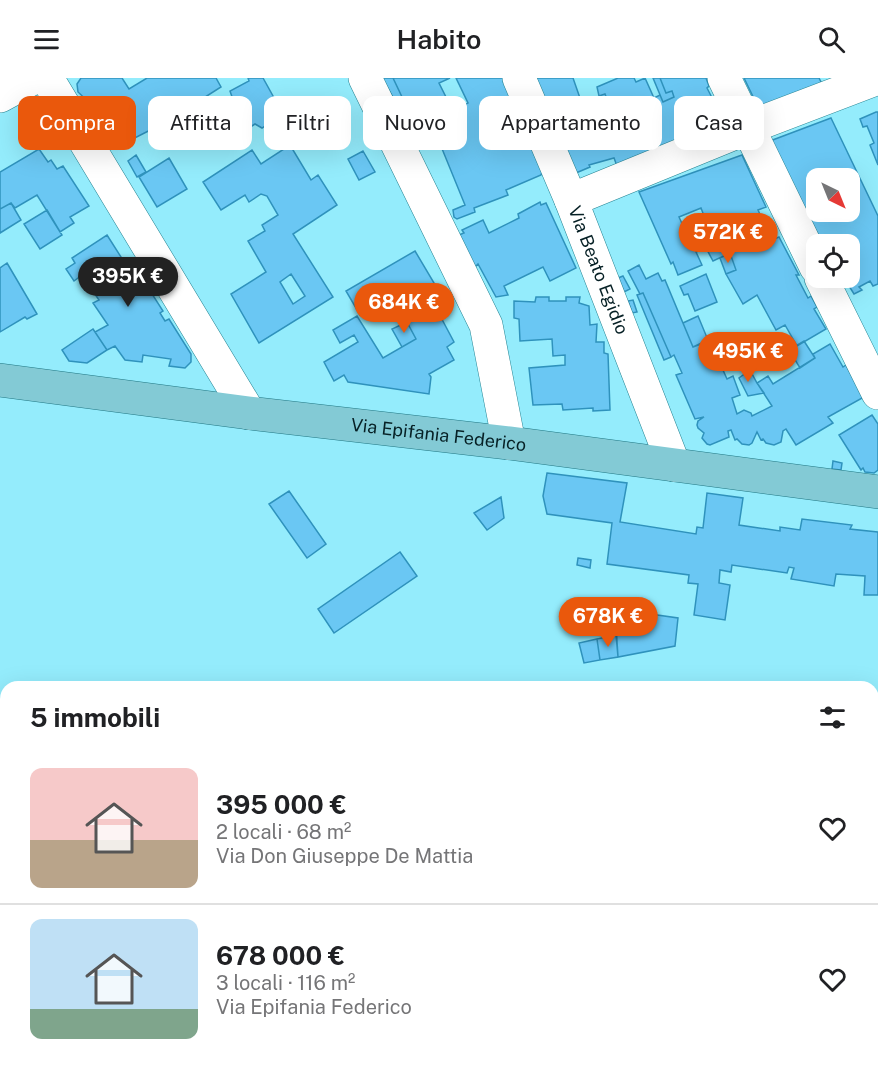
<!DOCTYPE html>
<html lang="it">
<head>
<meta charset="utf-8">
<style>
  body { margin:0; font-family:"Public Sans",sans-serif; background:#f2f2f2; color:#202124; height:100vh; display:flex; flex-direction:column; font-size:22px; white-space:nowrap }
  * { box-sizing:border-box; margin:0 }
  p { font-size:20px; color:#757577 }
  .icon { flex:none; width:33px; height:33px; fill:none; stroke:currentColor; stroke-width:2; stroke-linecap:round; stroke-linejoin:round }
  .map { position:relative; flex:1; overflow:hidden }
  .side { position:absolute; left:0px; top:603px; width:879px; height:386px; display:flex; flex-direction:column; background:#fff; border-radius:18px 18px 0 0; box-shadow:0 6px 24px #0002 }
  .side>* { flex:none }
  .banner { position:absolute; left:18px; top:18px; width:843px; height:54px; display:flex; gap:12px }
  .needle { width:39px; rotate:137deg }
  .buttons { position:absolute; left:806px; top:90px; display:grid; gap:12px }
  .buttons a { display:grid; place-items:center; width:54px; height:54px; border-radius:12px; background:#fff; box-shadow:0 6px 24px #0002; font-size:30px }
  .price { position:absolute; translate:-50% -51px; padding:0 14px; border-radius:21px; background:#ea580c; color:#fff; font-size:20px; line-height:39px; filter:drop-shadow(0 2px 3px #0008) }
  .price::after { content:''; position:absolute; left:50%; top:36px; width:18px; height:14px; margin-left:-9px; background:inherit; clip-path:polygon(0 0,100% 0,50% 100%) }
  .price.selected { background:#222; color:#fff }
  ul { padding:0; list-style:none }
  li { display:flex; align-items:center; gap:18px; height:150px; padding:0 30px }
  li+li { border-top:2px solid #e0e0e0 }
  li span { display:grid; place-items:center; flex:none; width:168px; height:120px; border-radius:12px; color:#555 }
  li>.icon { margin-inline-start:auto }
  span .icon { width:72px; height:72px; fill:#fffc; stroke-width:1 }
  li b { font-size:26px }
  h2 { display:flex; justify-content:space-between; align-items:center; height:72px; padding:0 30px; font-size:26px }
  .chip { padding:0 21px; border-radius:12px; background:#fff; box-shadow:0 6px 24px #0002; font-size:21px; line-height:54px }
  .chip.selected { background:#ea580c; color:#fff }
  header { display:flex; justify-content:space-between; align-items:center; height:78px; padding:0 30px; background:#fff; font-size:27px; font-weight:600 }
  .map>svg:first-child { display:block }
  .building { fill:#6ac7f3; stroke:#2f92bc; stroke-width:1.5; fill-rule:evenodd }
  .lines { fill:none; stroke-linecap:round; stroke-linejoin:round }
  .minor-casing { stroke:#248392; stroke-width:34 }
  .major-casing { stroke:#217885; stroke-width:34 }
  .minor { stroke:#fff; stroke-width:33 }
  .major { stroke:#83cad5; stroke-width:33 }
  .labels { text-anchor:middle; stroke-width:5; stroke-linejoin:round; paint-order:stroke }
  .street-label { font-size:18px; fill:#062025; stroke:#94ecfc }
</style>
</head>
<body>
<header><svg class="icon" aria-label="menu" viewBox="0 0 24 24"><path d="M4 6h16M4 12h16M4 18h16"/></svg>Habito<svg class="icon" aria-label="search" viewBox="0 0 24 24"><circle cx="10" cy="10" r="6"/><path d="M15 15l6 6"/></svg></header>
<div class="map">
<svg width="878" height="988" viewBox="0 0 878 988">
  <rect width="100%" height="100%" fill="#94ecfc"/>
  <!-- building -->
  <path class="building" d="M 81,0 L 122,0 L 129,11 L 147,0 L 216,0 L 221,9 L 191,28 L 202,48 L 173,65 L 162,46 L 121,67 L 104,39 L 78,14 L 77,6 Z
    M 248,0 L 263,0 L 283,36 L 262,50 L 255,46 L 244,53 L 230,13 L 249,3 Z
    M 382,0 L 393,0 L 402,19 L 395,23 Z
    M 393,0 L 450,0 L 439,5 L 453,33 L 468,25 L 456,0 L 505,0 L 542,94 L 541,97 L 506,112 L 508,117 L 474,130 L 475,134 L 457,141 L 454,139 L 453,132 L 465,127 L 436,56 L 417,65 L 395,23 L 402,19 Z
    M 536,0 L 573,0 L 581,23 L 576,24 L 585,45 L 613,37 L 605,16 L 599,18 L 597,9 L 618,0 L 634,0 L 636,4 L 645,0 L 654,20 L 660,17 L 663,24 L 674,19 L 672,13 L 666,15 L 660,0 L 706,0 L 709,8 L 707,10 L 725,45 L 617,88 L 614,80 L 589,87 L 590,89 L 576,95 Z
    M 653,0 L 660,0 L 666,15 L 672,13 L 674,19 L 663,24 Z
    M 744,0 L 819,0 L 823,8 L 760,33 Z
    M 605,16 L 613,37 L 604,40 L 599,18 Z
    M 585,22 L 593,43 L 585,45 L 576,24 Z
    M 876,34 L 878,34 L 878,87 L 870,67 L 874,65 L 867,48 L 863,49 L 860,41 Z
    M 831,40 L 878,138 L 878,206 L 873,208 L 870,203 L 859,209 L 862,212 L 854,216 L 844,200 L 849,200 L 849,166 L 821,166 L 770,63 ZM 816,100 L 849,100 L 849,134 L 816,134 Z
    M 290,67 L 311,102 L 318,97 L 337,127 L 293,156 L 333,219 L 259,265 L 231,216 L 266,194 L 248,163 L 265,153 L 262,147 L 278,137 L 267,118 L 261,116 L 249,124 L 245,117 L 221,132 L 203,104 L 252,72 L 261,86 ZM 291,196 L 305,218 L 293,226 L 280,204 Z
    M 39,71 L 48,84 L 51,82 L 57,91 L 63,88 L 89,128 L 70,139 L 74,145 L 60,154 L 37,117 L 15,130 L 11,125 L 0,131 L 0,94 Z
    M 363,73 L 375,94 L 359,102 L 348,81 Z
    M 136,77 L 146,94 L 137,99 L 128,83 Z
    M 742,77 L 766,129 L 758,132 L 772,162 L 779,159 L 799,197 L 796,197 L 808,220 L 811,218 L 817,229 L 814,231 L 826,251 L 797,268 L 785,247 L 776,252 L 757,217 L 743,226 L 726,196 L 736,192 L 730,175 L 713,183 L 706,170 L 696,174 L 702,187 L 678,197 L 673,184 L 671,186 L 639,114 ZM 701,130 L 706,143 L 685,152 L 679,139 Z
    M 169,80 L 187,111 L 157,129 L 139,99 Z
    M 540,124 L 541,127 L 546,125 L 576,190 L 550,203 L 543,189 L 504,208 L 508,217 L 496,219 L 478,186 L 475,189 L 459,157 L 464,155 L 462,152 L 483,142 L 489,155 L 519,140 L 518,136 Z
    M 11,125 L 21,142 L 0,155 L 0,131 Z
    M 47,132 L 62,157 L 40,171 L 24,146 Z
    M 107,157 L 135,201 L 140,197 L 163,233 L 160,235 L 165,243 L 169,241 L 191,276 L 191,284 L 185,290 L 169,288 L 171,281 L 143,277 L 142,284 L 125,282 L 115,268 L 107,272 L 95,254 L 108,247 L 93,225 L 99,222 L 82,197 L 74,203 L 66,191 L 75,185 L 72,180 Z
    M 415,173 L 437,210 L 428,215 L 454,264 L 447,269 L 454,282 L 429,296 L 431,299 L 429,316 L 348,304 L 344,297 L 334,303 L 324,284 L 358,264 L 354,257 L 340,265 L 333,252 L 357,238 L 383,280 L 416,261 L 407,244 L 411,242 L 408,235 L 401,239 L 393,224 L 381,231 L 378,226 L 360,237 L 346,213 Z
    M 730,175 L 736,192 L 726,196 L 720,180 Z
    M 7,185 L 37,236 L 27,241 L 25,239 L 0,254 L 0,190 Z
    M 639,187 L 646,201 L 658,195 L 662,203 L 665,202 L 693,269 L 701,266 L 705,276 L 715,273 L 718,281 L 724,279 L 729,289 L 723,292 L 727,301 L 733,298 L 740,317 L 732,320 L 737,336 L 744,332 L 751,335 L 752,338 L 772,328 L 757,305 L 768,298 L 773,306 L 815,280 L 813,276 L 830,266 L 843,289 L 846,287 L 864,319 L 828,339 L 833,345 L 796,367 L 786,351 L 783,353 L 781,364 L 774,367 L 766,365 L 763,361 L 761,362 L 757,354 L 752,365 L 749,367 L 742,366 L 737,361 L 735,362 L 731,352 L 728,353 L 729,359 L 710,367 L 707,366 L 702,360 L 704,355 L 698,350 L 697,347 L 698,343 L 704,339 L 695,341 L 676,297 L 682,295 L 674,277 L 671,279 L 643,215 L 640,216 L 628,193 Z
    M 706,196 L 717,224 L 695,233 L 688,216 L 684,217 L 680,208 Z
    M 623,198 L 630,211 L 624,214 L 618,200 Z
    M 643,215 L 671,279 L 664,282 L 637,217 Z
    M 536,219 L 549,219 L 549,223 L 566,223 L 566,219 L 580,219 L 579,225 L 589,228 L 590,247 L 597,246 L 596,264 L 604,264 L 604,275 L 608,276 L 610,332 L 593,333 L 593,330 L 563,332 L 562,326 L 533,327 L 529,290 L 565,287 L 565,277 L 553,278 L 552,261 L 520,263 L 519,241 L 514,240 L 514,223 L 535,224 Z
    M 633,222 L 637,234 L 632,235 L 628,223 Z
    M 698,238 L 708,262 L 693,269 L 683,245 Z
    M 407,244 L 416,261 L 402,269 L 392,251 Z
    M 93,251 L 107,272 L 87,285 L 69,283 L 62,272 Z
    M 804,263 L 815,280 L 800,290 L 789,272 Z
    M 750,292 L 757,305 L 764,315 L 748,318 L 739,300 Z
    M 872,337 L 878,346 L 878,392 L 874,395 L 865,394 L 863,390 L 861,392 L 839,357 Z
    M 833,383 L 842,385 L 841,392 L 832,391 Z
    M 547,395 L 627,405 L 620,444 L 696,456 L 697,449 L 703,450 L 707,415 L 743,420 L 739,447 L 780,453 L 780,449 L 800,452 L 802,441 L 852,447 L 850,451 L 878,454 L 878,517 L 864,517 L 865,498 L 836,496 L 834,508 L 791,501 L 794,490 L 789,489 L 787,495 L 732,487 L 731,494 L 720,492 L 719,505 L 730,507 L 725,542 L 694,537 L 698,506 L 688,505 L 689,497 L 607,486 L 612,445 L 547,436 L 543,418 Z
    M 289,413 L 326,466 L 307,480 L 269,426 Z
    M 501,419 L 504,440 L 487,452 L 474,435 Z
    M 400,474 L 417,498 L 334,555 L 318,531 Z
    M 578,480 L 591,482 L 590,490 L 577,487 Z
    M 615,531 L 678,540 L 675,568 L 618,579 Z
    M 616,557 L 618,579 L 600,582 L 597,561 Z
    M 597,561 L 600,582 L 584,585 L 579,565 Z"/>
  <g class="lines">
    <defs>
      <g id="minor">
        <path d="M 47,0 L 249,335"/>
        <path d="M 365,0 L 486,247 L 509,365"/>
        <path id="s1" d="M 519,0 L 571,122 L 674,387"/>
        <path d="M 724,0 L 816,189"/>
        <path d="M 0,18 L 33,0"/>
        <path d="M 571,122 L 747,50 L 878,0"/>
        <path d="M 821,200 L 878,315"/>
        <path d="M 873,766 L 878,761"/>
        <path d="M 657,988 L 662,982"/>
      </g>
      <g id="major">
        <path id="s2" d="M 0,302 L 249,335 L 509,365 L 878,414"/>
      </g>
    </defs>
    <!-- minor casing -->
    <use href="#minor" class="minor-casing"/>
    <!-- major casing -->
    <use href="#major" class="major-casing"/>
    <!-- minor -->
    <use href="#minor" class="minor"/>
    <!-- major -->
    <use href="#major" class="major"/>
  </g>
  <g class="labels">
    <!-- street labels -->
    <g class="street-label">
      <text dy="6" stroke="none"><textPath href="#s1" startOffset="208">Via Beato Egidio</textPath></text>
      <text dy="6" stroke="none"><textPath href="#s2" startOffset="442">Via Epifania Federico</textPath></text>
    </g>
  </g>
</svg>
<div class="buttons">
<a><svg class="needle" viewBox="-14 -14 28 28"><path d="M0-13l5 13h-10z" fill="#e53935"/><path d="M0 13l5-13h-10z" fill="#757577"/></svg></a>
<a><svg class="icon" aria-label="locate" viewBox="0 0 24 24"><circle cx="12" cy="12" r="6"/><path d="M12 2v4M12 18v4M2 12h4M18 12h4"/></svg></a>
</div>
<b class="price" style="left:728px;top:186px">572K €</b>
<b class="price selected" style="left:128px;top:230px">395K €</b>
<b class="price" style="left:404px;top:256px">684K €</b>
<b class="price" style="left:748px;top:305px">495K €</b>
<b class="price" style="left:608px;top:570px">678K €</b>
<div class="banner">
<a class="chip selected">Compra</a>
<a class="chip">Affitta</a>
<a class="chip">Filtri</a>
<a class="chip">Nuovo</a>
<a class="chip">Appartamento</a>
<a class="chip">Casa</a>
</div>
<section class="side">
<h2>5 immobili<svg class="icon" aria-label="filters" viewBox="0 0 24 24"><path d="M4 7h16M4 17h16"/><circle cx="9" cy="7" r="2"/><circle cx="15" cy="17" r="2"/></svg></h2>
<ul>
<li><span style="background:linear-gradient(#f6c9c9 60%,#b9a48a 0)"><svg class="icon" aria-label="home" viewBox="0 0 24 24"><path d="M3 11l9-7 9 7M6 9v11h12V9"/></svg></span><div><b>395 000 €</b><p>2 locali · 68 m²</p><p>Via Don Giuseppe De Mattia</p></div><svg class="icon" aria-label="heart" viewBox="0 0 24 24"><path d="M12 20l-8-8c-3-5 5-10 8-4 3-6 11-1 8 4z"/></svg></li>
<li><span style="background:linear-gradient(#bfe0f5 75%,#7fa58c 0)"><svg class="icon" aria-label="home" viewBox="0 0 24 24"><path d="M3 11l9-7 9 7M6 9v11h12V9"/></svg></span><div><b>678 000 €</b><p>3 locali · 116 m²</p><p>Via Epifania Federico</p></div><svg class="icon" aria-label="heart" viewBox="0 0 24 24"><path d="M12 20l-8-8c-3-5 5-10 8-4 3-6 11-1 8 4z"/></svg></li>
</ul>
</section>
</div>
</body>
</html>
